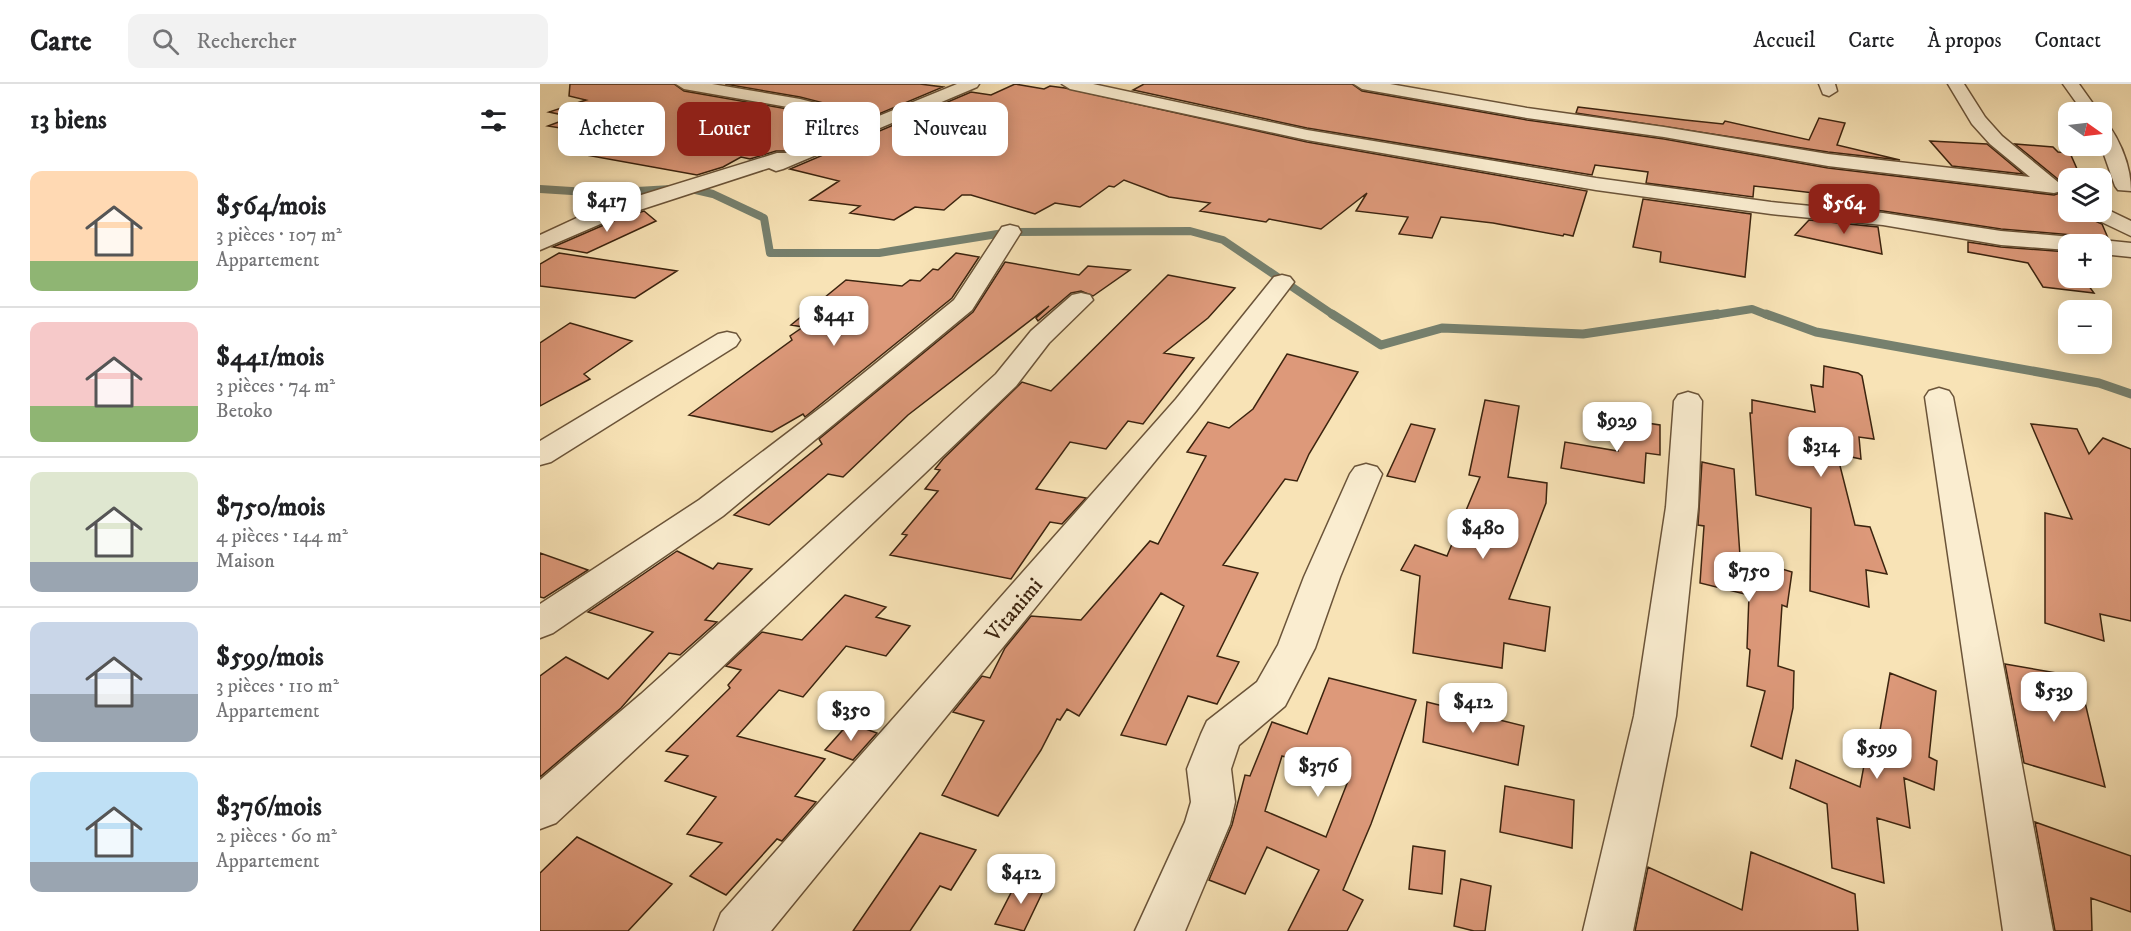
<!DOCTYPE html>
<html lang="fr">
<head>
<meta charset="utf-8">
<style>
  body { margin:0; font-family:"IM FELL DW Pica",serif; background:#f2f2f2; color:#202124; height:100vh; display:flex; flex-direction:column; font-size:22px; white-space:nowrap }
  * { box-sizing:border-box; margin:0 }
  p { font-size:20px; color:#757577 }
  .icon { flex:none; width:33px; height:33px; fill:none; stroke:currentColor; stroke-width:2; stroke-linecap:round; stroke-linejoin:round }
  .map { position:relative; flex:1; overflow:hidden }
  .drawer { display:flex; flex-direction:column; background:#fff; width:540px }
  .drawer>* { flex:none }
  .hud { position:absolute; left:18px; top:18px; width:570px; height:54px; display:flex; gap:12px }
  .needle { width:39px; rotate:104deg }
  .controls { position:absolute; left:1518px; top:18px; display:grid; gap:12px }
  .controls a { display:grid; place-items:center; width:54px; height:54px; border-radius:12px; background:#fff; box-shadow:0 3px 15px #0003; font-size:30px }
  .price { position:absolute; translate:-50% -51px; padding:0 14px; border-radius:12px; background:#fff; color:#222; font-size:20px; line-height:39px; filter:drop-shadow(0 2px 3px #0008) }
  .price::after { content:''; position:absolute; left:50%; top:36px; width:18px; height:14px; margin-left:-9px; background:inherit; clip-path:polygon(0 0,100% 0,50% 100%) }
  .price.selected { background:#8f2418; color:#fff }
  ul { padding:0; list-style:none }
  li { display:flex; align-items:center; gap:18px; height:150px; padding:0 30px }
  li+li { border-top:2px solid #e0e0e0 }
  li span { display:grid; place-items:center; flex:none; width:168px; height:120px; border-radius:12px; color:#555 }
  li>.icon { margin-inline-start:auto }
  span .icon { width:72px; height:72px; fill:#fffc; stroke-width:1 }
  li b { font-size:26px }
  h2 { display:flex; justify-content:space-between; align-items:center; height:72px; padding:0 30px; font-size:26px }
  .tag { padding:0 21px; border-radius:12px; background:#fff; box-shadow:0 3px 15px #0003; font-size:21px; line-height:54px }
  .tag.selected { background:#8f2418; color:#fff }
  header { display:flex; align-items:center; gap:36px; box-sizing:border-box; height:84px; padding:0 30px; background:#fff; border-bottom:2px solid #e0e0e0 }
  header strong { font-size:28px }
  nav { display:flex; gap:33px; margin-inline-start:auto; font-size:21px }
  .search { width:420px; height:54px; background:#f2f2f2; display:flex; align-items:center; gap:15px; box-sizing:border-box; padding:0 21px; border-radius:12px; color:#757577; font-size:22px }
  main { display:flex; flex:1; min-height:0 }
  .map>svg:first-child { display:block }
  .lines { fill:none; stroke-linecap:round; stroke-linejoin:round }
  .stream-far1 { stroke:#76806e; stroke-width:8 }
  .stream { stroke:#76806e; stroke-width:9 }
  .building { fill:#dd997a; stroke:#3c240f; stroke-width:1.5; fill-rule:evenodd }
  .street-casing { stroke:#6b5439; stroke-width:3 }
  .street { fill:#faedd0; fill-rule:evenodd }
  .labels { text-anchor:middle; stroke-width:5; stroke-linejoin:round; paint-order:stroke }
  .street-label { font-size:22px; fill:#3c240f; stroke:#faedd0 }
</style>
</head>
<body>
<header>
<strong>Carte</strong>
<div class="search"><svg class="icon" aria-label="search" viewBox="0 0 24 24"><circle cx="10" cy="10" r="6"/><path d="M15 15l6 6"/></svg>Rechercher</div>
<nav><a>Accueil</a><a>Carte</a><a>À propos</a><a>Contact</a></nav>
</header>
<main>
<section class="drawer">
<h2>13 biens<svg class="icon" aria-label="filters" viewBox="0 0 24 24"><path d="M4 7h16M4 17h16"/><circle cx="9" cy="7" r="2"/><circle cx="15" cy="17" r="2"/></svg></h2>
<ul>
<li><span style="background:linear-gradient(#ffd9b3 75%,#8fb573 0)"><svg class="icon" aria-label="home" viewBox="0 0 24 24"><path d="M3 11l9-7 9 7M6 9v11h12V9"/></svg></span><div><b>$564/mois</b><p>3 pièces · 107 m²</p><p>Appartement</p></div></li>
<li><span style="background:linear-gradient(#f6c9c9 70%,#8fb573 0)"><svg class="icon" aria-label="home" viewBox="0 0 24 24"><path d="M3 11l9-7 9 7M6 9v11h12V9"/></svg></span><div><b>$441/mois</b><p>3 pièces · 74 m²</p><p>Betoko</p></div></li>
<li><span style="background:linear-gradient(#dfe7d0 75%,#9aa5b1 0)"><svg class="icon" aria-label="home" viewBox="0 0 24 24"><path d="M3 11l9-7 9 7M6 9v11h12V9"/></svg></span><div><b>$750/mois</b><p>4 pièces · 144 m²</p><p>Maison</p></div></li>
<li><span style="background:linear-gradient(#c9d6e8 60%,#9aa5b1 0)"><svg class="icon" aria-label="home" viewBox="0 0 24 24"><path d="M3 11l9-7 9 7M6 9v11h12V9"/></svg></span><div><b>$599/mois</b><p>3 pièces · 110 m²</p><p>Appartement</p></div></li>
<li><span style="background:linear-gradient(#bfe0f5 75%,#9aa5b1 0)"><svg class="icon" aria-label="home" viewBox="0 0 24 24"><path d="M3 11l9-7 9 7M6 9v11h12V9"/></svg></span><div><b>$376/mois</b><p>2 pièces · 60 m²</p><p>Appartement</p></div></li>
</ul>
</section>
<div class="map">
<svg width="1591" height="847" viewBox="0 0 1591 847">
  <rect width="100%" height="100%" fill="#f8e3b6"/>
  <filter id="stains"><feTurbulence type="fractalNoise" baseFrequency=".00333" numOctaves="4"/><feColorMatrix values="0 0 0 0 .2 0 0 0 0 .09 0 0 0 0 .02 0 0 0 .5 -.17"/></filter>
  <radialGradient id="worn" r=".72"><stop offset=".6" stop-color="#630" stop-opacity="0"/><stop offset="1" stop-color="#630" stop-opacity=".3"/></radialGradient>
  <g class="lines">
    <!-- stream-far1 -->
    <path class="stream-far1" d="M 147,104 L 173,110 L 224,134 L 230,169 L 339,169 L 470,148 L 650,147 L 683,156 L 795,232
      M 0,105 L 63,109 L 131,105
      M 1168,232 L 1212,225 L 1230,232"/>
    <!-- stream -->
    <path class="stream" d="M 792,230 L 841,261 L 902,244 L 1043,250 L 1178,230
      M 1226,230 L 1276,248 L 1559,299 L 1591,310"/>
  </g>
  <!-- building -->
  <path class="building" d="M 30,0 L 134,0 L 144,7 L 259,27 L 311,41 L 249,67 L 236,67 L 210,75 L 201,73 L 183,83 L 157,91 L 46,71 L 70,61 L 33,56 L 51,49 L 8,42 L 32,33 L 9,28 L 46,16 L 29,12 Z
    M 185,0 L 380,0 L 403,3 L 334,32 L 260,13 Z
    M 475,0 L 504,5 L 510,2 L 525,4 L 767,58 L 1047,107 L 1033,152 L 1024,150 L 1023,152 L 953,139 L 901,133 L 892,154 L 859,150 L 868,133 L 816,127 L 827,109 L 781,145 L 729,135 L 726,138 L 660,127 L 670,119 L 629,113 L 584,96 L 574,103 L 569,102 L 540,123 L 515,119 L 495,130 L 431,111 L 422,111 L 404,126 L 375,123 L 354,136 L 310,129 L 320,122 L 270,116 L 299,97 L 250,85 L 431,8 L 451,11 Z
    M 604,0 L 812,0 L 822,7 L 987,36 L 1124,55 L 1288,84 L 1514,111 L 1523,108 L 1525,101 L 1475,60 L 1513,63 L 1518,68 L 1530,69 L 1541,94 L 1528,94 L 1528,128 L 1543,128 L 1548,134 L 1562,140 L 1568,154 L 1561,154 L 1545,160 L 1542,154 L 1533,151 L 1461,145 L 1343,127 L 1282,121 L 1291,111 L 1214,102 L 1213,113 L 1106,99 L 1108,88 L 1055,81 L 1052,91 L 767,44 L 593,6 Z
    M 1038,23 L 1145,36 L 1183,40 L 1185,37 L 1269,56 L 1279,34 L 1305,39 L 1297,61 L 1360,76 L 1288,68 L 1036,29 Z
    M 1390,57 L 1447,60 L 1483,90 L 1412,82 Z
    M 1103,115 L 1211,130 L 1205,193 L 1120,178 L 1121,168 L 1093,163 Z
    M 104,127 L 116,137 L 47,169 L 13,163 L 73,137 Z
    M 1269,136 L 1338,143 L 1342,170 L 1255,151 Z
    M 1428,158 L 1461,163 L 1528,168 L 1528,194 L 1543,194 L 1554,209 L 1503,203 L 1488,179 L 1428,168 Z
    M 19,169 L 137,187 L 95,214 L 0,202 L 0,180 Z
    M 416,169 L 439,173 L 412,214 L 265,333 L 263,330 L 232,348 L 149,331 L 252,256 L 250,252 L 263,243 L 251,241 L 306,196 L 362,202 L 370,196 L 380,197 L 393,185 L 398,186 Z
    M 465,178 L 539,191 L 548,182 L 590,186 L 553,212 L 541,207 L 531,209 L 498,237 L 496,234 L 509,222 L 368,331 L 303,393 L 288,390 L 229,441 L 194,431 L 282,360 L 279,355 L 433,228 Z
    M 628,191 L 695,204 L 668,234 L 624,269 L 654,274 L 603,340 L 588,337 L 566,365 L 530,358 L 496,405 L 546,414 L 522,440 L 510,438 L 471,495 L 350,471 L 367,451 L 362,450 L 398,407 L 385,405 L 400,386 L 395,385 L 403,375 L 482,298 L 511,307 Z
    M 30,239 L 92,257 L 44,290 L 50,295 L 0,322 L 0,259 Z
    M 747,270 L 818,288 L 769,370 L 757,397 L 745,395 L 683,481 L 718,489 L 677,572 L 699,578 L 677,620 L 648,612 L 626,661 L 581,651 L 644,522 L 621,509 L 539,632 L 527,625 L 520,636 L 517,635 L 501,666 L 458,732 L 402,711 L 444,637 L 413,628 L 442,592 L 450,594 L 465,564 L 491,532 L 541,536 L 610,457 L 618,460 L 666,372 L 647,368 L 668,338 L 689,344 L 713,325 Z
    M 1284,282 L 1318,289 L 1322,292 L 1334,355 L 1319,353 L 1321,375 L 1297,370 L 1315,441 L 1330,443 L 1347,490 L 1326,486 L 1329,523 L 1270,507 L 1271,424 L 1216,411 L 1210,329 L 1212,329 L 1212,316 L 1275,328 L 1271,301 L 1283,303 Z
    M 945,316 L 979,322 L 968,393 L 1007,399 L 1006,419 L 969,515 L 1010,523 L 1005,567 L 964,559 L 962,584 L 873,569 L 880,492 L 861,486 L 875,461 L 907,472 L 940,393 L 929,391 Z
    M 1080,335 L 1120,341 L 1120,371 L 1106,369 L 1104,399 L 1021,384 L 1025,358 L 1078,367 Z
    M 871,340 L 895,345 L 875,398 L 847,392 Z
    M 1491,340 L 1537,345 L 1549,370 L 1563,354 L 1591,365 L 1591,537 L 1560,530 L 1564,557 L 1505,539 L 1505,429 L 1532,435 Z
    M 1162,378 L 1194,385 L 1200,472 L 1252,488 L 1247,523 L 1242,521 L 1238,582 L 1254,587 L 1253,624 L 1242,675 L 1211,662 L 1225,607 L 1207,602 L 1210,566 L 1207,564 L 1209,511 L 1160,499 L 1164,442 L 1158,441 Z
    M 137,467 L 173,485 L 178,479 L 212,485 L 165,536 L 177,538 L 140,571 L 129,569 L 81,624 L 0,693 L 0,592 L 26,573 L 68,595 L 113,548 L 48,528 Z
    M 0,469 L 48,486 L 4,514 L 0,513 Z
    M 305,511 L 346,523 L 336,533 L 370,542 L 346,572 L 306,562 L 263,613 L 239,606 L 197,652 L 285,675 L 255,712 L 276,718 L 242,757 L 237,755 L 186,811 L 150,792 L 182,759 L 147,750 L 176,713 L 125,697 L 148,672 L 126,667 L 190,604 L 188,601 L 201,586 L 186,582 L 222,548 L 262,556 Z
    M 1465,580 L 1539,593 L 1565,703 L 1484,679 Z
    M 1350,589 L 1396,607 L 1389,673 L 1397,677 L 1394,706 L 1364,694 L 1370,744 L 1337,734 L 1344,799 L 1292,784 L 1287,720 L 1250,704 L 1256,676 L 1320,703 L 1330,649 L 1339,652 Z
    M 789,594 L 876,616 L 831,740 L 803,806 L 823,816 L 807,847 L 748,847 L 779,786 L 727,763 L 705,810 L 669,796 L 692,741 L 705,691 L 710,692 L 732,638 L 767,650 ZM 742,672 L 810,692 L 786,753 L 725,727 Z
    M 887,618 L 984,642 L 978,681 L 883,658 Z
    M 309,639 L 337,649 L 313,676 L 285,666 Z
    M 965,702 L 1034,716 L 1032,764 L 960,748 Z
    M 1495,738 L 1591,772 L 1591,828 L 1551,814 L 1552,847 L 1515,847 Z
    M 380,749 L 436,766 L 411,806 L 400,802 L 370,847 L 313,847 Z
    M 37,753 L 132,800 L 88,847 L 0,847 L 0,789 Z
    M 873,762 L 905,767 L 902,810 L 869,805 Z
    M 1211,768 L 1315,810 L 1318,847 L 1095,847 L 1108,783 L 1202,826 Z
    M 478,795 L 506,801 L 484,847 L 455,840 Z
    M 921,795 L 951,802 L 945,847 L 934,847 L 914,842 Z"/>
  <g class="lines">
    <defs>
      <path id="street" d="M 136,0 L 172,0 L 260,15 L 334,34 L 417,0 L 439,0 L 437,3 L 243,85 L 236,87 L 229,84 L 72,135 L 0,166 L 0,151 L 56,125 L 237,69 L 249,69 L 318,40 L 259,25 L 144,5 Z
        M 522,0 L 553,0 L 767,46 L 1056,94 L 1231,118 L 1343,129 L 1461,147 L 1532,153 L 1540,155 L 1543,160 L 1528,160 L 1528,166 L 1461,161 L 1343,141 L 1231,130 L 1056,106 L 767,56 L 530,5 Z
        M 814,0 L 850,0 L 987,24 L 1124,43 L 1288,70 L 1490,93 L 1450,60 L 1432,40 L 1408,0 L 1424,0 L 1445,33 L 1462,52 L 1524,103 L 1521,107 L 1514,109 L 1288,82 L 1124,53 L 987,34 L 822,5 Z
        M 1279,0 L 1295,0 L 1297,7 L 1289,12 L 1283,10 Z
        M 1523,0 L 1539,0 L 1559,28 L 1543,28 Z
        M 1562,39 L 1568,40 C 1581,59 1591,83 1591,107 L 1578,106 L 1575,102 L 1561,62 Z
        M 1562,123 L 1591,137 L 1591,152 L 1549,132 L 1545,128 L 1562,128 Z
        M 470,141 L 478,143 L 481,148 L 432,226 L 183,432 L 13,549 L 0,554 L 0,520 L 159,416 L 288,318 L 414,216 L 462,143 Z
        M 1562,156 L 1591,159 L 1591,173 L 1562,170 L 1562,160 L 1552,160 Z
        M 742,191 L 750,193 L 754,198 L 656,327 L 231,847 L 174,847 L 181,829 L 636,315 L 734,193 Z
        M 541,209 L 550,211 L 553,216 L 509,259 L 476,302 L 129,634 L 16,739 L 0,745 L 0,696 L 101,610 L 456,290 L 491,247 L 532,211 Z
        M 187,248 L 196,250 L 200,256 L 196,262 L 11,378 L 0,381 L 0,357 L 178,250 Z
        M 1399,304 L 1409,307 L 1413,313 L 1513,847 L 1463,847 L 1385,313 L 1389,307 Z
        M 1148,308 L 1158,311 L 1162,317 L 1158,423 L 1136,632 L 1093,847 L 1043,847 L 1094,632 L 1126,423 L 1134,317 L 1138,311 Z
        M 826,380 L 837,383 L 842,390 L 800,493 L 775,564 L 745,622 L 699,661 L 691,685 L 695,718 L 690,740 L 645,847 L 595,847 L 645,738 L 651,718 L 647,685 L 661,650 L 667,637 L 717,598 L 738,561 L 764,493 L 810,390 L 815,383 Z"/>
    </defs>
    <!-- street casing -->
    <use href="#street" class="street-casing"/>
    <!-- street -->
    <use href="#street" class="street"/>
  </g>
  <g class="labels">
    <!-- street labels -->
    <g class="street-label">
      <text transform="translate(473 525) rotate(-50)" y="8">Vitanimi</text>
    </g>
  </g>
  <rect width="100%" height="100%" filter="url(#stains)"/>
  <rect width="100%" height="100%" fill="url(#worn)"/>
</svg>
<div class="controls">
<a><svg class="needle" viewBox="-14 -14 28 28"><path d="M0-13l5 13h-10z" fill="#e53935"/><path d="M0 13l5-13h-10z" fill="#757577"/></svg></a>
<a><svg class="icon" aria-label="layers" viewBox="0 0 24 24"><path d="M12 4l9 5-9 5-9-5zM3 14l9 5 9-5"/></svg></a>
<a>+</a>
<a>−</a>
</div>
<b class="price" style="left:67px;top:149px">$417</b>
<b class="price selected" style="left:1304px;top:151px">$564</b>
<b class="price" style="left:294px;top:263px">$441</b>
<b class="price" style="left:1077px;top:369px">$929</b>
<b class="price" style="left:1281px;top:394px">$314</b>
<b class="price" style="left:943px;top:476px">$480</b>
<b class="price" style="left:1209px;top:519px">$750</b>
<b class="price" style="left:1514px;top:639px">$539</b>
<b class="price" style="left:933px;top:650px">$412</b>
<b class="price" style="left:311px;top:658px">$350</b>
<b class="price" style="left:1337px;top:696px">$599</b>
<b class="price" style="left:778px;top:714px">$376</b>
<b class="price" style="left:481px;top:821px">$412</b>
<div class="hud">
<a class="tag">Acheter</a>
<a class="tag selected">Louer</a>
<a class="tag">Filtres</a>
<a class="tag">Nouveau</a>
</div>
</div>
</main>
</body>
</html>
